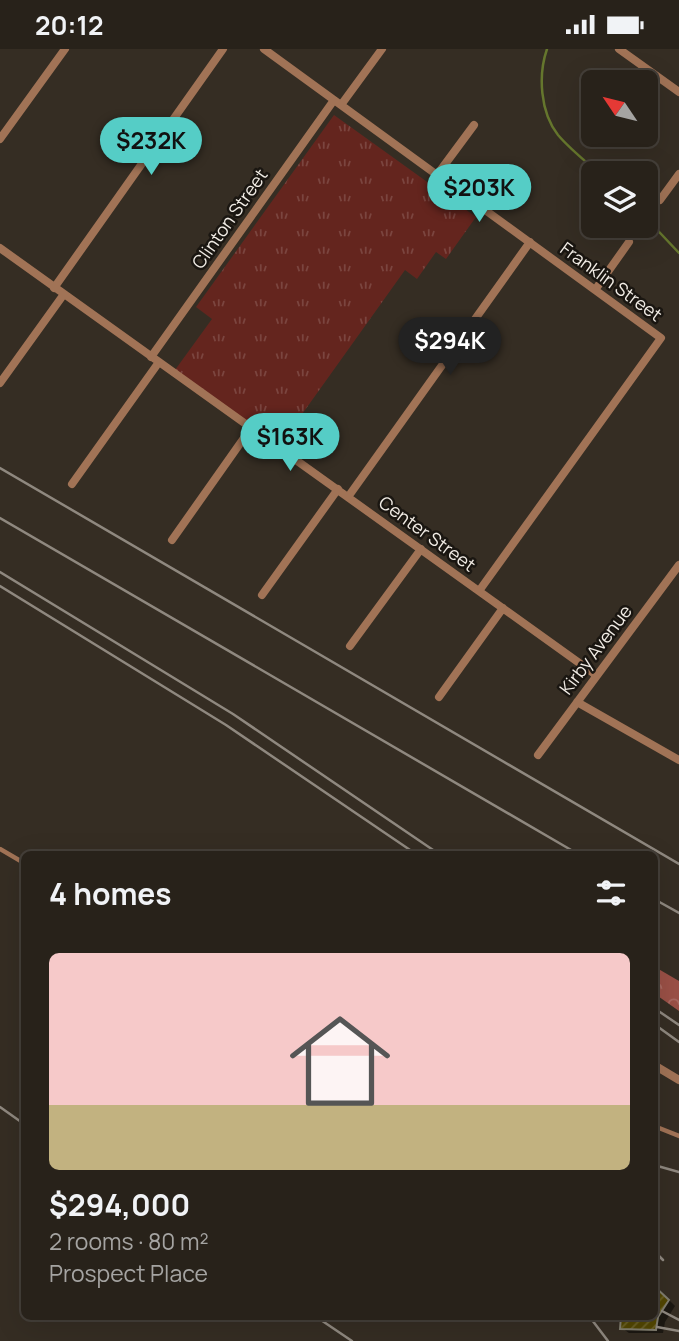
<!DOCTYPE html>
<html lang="en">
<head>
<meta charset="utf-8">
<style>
  body { margin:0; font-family:Manrope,sans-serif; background:#342f27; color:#f1f3f6; height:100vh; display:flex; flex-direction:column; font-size:26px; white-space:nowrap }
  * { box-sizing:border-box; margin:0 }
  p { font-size:23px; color:#a5a4a2 }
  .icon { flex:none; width:38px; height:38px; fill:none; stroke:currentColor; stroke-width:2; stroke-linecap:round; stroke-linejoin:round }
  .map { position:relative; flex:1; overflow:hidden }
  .side { position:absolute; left:21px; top:802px; width:637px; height:469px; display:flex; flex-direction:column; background:#28221a; border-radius:10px; box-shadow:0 7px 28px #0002,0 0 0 2px #443f39 }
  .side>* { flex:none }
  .needle { width:46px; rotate:305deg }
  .tools { position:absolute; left:581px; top:21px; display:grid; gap:14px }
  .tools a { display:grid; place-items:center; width:77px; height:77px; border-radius:10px; background:#28221a; box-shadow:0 7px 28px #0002,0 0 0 2px #443f39; font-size:35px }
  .price { position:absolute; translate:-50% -60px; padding:0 16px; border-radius:24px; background:#55cdc6; color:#111; font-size:23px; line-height:46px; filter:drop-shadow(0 2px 4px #0008) }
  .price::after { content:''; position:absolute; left:50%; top:42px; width:21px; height:16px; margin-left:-10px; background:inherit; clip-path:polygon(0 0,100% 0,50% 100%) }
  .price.active { background:#222; color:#fff }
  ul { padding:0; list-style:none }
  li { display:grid; align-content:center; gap:14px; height:371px; padding:0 28px }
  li+li { border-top:2px solid #443f39 }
  li span { display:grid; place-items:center; height:217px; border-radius:10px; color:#555 }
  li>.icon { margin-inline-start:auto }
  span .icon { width:126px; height:126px; fill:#fffc; stroke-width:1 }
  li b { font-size:30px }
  h2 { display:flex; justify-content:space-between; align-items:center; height:84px; padding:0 28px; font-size:30px }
  .status { display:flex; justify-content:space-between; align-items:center; height:49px; padding:0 35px; background:#28221a; direction:ltr }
  .status svg { height:19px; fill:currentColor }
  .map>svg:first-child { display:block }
  .forest { fill:url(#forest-crowns) }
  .park { fill:url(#park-tufts) }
  .shadow { fill:#0007 }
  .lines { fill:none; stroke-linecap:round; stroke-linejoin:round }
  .stream { stroke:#65762d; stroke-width:2.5 }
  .building { fill:url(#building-hatch); stroke:#807d6f; stroke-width:2 }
  .service { stroke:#a17356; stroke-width:4.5 }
  .minor { stroke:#a17356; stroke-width:8 }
  .rail { stroke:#8f887f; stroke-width:2.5 }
  .labels { text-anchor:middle; stroke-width:5; stroke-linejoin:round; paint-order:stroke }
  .street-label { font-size:18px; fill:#f1ece5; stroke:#1a1611 }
</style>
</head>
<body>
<div class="status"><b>20:12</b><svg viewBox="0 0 49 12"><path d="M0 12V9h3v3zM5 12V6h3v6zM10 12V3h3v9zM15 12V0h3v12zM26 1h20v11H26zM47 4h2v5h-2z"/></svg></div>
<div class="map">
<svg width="679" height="1292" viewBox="0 0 679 1292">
  <defs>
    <pattern id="forest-crowns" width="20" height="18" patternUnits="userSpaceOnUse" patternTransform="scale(1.75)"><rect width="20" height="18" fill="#9a5046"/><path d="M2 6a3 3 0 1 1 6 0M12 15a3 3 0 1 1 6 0" fill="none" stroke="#a96961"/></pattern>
    <pattern id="park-tufts" width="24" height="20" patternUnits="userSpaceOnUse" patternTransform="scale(1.75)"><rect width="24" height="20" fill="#64251e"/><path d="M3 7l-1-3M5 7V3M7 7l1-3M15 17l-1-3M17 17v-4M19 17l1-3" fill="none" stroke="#7b453f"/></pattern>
    <pattern id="building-hatch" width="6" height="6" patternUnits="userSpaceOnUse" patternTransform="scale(1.75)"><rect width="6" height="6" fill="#524602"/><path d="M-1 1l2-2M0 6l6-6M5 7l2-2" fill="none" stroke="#6b6127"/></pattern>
  </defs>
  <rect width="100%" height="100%" fill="#352d23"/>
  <!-- forest -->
  <path class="forest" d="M 655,918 L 679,932 L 679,962 L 655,945 Z"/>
  <!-- park -->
  <path class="park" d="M 334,66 L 476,168 L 446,210 L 436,203 L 417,230 L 405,221 L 280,396 L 175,321 L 212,270 L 196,258 Z"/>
  <!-- shadow -->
  <path class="shadow" d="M 654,1236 L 675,1257 L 665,1273 L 663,1284 L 629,1284 L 622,1279 L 624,1267 L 654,1267 Z"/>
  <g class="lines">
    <!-- stream -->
    <path class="stream" d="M 547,0 C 538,26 540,63 558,86 C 570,100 585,112 599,124
      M 646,169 L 679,204"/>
  </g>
  <!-- building -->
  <path class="building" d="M 654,1237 L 669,1251 L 658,1268 L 656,1281 L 620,1280 L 621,1267 L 654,1267 Z"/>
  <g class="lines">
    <!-- service -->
    <path class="service" d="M 0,800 L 24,814
      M 654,1077 L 679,1087"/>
    <!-- minor -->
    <path class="minor" d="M 264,0 L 661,289 L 479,542
      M 619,0 L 679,43
      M 341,56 L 382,0
      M 0,90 L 65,0
      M 437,126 L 474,76
      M 660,151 L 679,125
      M 0,199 L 596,626
      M 54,239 L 223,0
      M 595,241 L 629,193
      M 151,308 L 334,51
      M 0,334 L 64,245
      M 72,435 L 159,313
      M 348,448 L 530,193
      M 172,491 L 251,379
      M 262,546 L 338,440
      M 350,597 L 421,500
      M 439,648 L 503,559
      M 577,653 L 679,711
      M 538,706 L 679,516
      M 654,1016 L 679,1031"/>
    <!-- rail -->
    <path class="rail" d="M 0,419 L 679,815
      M 0,469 L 578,805
      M 0,523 L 233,665 L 439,805
      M 0,537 L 226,676 L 416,805
      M 654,850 L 679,864
      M 654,959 L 679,976
      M 654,975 L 679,993
      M 0,1058 L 24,1075
      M 654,1116 L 679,1123
      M 654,1202 L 663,1211
      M 662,1262 L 679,1271
      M 315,1267 L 352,1292
      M 589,1267 L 608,1292
      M 657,1278 L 679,1282"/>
  </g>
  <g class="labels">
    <!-- street labels -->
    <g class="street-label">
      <text transform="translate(230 170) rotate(-55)" y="6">Clinton Street</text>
      <text transform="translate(611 233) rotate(36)" y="6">Franklin Street</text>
      <text transform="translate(427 485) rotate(36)" y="6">Center Street</text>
      <text transform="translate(596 601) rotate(-53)" y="6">Kirby Avenue</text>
    </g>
  </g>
</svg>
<div class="tools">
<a><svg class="needle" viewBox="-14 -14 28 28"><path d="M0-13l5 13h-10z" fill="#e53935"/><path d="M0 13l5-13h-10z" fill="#a5a4a2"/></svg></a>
<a><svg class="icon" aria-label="layers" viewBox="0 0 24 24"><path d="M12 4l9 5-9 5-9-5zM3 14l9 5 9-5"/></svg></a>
</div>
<b class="price" style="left:151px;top:128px">$232K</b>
<b class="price" style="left:479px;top:175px">$203K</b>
<b class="price active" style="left:450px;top:328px">$294K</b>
<b class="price" style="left:290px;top:424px">$163K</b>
<section class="side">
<h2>4 homes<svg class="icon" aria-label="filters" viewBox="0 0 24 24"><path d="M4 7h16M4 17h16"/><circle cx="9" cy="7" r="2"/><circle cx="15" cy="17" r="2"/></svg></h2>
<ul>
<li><span style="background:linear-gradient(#f6c9c9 70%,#c2b280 0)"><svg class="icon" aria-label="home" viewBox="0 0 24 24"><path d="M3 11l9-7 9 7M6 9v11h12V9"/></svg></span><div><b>$294,000</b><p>2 rooms · 80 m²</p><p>Prospect Place</p></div></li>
</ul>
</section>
</div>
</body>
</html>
